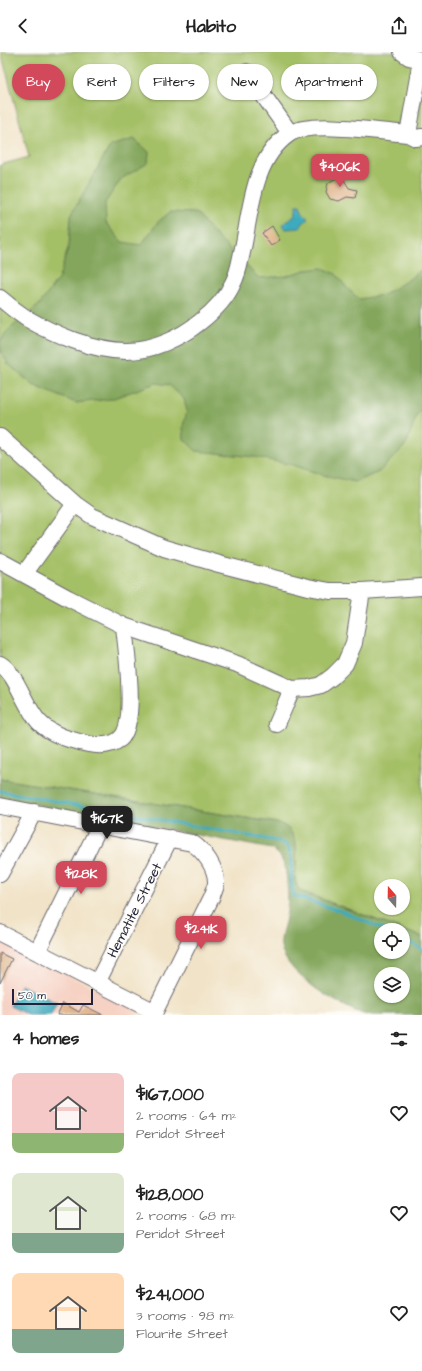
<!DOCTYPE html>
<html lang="en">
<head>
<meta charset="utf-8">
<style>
  body { margin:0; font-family:"Architects Daughter",sans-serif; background:#f6f6f6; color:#222; height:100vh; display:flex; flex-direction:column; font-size:15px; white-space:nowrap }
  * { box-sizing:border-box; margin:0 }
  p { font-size:13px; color:#767676 }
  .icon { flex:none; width:22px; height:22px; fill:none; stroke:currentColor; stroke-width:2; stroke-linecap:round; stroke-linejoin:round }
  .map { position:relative; height:963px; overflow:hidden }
  .panel { display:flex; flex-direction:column; background:#fff; flex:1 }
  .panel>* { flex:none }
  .banner { position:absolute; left:12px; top:12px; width:398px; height:36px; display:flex; gap:8px }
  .needle { width:26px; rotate:340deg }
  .fabs { position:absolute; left:374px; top:827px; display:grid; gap:8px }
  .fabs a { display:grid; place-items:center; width:36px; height:36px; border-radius:50%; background:#fff; box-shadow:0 1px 3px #0004; font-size:20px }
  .scale { position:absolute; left:12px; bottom:10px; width:81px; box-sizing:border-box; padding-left:4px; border:2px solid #22223b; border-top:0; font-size:11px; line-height:14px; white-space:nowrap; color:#22223b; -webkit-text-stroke:3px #fdfcf7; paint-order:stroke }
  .price { position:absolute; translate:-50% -34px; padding:0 9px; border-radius:8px; background:#d1495b; color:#fff; font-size:13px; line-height:26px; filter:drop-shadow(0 1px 2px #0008) }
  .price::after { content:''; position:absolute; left:50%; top:24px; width:12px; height:9px; margin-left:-6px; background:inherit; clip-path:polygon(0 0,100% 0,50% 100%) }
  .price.active { background:#222; color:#fff }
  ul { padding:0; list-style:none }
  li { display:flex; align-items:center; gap:12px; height:100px; padding:0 12px }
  li span { display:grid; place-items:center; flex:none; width:112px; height:80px; border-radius:8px; color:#555 }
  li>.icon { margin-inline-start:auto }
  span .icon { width:48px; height:48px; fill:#fffc; stroke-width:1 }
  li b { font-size:17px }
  h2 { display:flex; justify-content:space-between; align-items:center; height:48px; padding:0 12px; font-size:17px }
  .chip { padding:0 14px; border-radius:18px; background:#fff; box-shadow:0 1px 3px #0004; font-size:14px; line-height:36px }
  .chip.active { background:#d1495b; color:#fff }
  header { display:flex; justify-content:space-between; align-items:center; height:52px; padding:0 12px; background:#fff; font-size:18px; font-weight:700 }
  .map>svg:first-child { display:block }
  .built { fill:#f6d2c4 }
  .green { fill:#a4c066; stroke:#637150; fill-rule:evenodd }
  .forest { fill:#83a65b; stroke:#52644b; fill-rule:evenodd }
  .water { fill:#3eaabd; stroke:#30667c }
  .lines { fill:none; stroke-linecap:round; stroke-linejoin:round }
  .stream { stroke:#3eaabd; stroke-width:3 }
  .building { fill:#dfb288 }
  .minor-casing { stroke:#6a666c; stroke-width:18 }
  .minor { stroke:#fff; stroke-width:16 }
  .labels { text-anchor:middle; stroke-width:3.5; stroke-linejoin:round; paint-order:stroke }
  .street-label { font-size:14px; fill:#22223b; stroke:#fdfcf7 }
</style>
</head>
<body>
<header><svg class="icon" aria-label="back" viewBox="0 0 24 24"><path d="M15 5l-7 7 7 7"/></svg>Habito<svg class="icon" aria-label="share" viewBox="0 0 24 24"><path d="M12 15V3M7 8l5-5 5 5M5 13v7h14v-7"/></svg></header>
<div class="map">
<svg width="422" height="963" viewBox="0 0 422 963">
  <rect width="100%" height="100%" fill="#fdfcf7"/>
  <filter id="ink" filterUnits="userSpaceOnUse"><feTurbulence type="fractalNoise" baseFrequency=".025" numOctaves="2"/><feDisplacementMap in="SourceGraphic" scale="8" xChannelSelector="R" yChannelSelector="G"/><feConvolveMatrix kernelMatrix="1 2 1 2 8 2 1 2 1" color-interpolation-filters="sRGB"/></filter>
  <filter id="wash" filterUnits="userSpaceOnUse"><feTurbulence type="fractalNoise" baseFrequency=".012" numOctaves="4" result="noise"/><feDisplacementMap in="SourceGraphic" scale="16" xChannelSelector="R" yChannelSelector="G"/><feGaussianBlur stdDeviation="0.9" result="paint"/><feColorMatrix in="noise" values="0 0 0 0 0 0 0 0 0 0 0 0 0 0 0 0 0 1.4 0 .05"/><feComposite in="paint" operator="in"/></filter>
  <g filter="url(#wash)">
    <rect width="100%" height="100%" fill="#f1e3c7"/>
    <!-- built -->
    <path class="built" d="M 0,888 L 136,957 L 138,963 L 0,963 Z"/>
    <!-- green -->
    <path class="green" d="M 1,0 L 422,0 L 422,885 L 300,839 L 297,834 L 295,829 L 296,792 L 277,771 L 0,727 L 0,113 L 29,105 ZM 381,834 L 403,834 L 403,856 L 381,856 Z"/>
    <!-- forest -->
    <path class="forest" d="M 134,87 L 149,100 L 148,111 L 121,127 L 105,151 L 106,171 L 122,190 L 141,193 L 158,170 L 170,160 L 196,161 L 218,186 L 259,226 L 286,224 L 305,218 L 323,216 L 336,222 L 347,236 L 359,247 L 383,243 L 408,228 L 422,217 L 422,356 L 417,363 L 406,393 L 379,420 L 355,430 L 323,423 L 293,413 L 254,405 L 196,399 L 184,387 L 183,374 L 187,359 L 184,347 L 169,333 L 156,331 L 111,347 L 76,351 L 33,333 L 8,312 L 0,297 L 0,291 L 6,280 L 39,253 L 59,226 L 69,193 L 71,163 L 110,94 Z
      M 0,727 L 277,771 C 280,772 284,773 286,775 C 301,786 296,812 295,829 L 297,834 L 300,839 L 402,878 L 381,878 L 381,900 L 403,900 L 403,878 L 422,885 L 422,963 C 410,963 398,963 385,963 C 380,963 373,963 367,963 C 342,956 286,923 281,895 C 280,885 284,875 286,866 C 289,850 289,819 281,806 C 279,802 276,800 272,797 L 0,746 ZM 381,922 L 403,922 L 403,944 L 381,944 Z"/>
    <!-- water -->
    <path class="water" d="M 297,153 L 300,153 L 302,159 L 308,167 L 303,171 L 300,176 L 286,177 L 283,173 L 284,171 L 295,164 Z
      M 21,933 L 57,951 L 51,963 L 28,963 L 10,954 Z"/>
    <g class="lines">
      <!-- stream -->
      <path class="stream" d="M 0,739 L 277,789 C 281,790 286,792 288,795 C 295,806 288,830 294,844 L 341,859 L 385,878
        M 403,887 L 422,897"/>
    </g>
    <g id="blocks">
      <!-- building -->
      <path class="building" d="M 337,119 L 346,121 L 344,128 L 349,136 L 357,138 L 355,146 L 347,145 L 339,149 L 330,147 L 326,140 L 328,131 L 336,126 Z
        M 272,174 L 280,188 L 271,194 L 262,181 Z
        M 0,901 L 12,907 L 0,931 Z
        M 63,951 L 79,960 L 83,953 L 103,963 L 57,963 Z"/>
    </g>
  </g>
  <g filter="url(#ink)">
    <use href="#blocks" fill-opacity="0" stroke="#6a666c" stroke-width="1"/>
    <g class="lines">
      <defs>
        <path id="minor" d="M 402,0 L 409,5 L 422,8
          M 247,20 L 290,81
          M 408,82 L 421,8
          M 0,246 C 8,253 17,260 26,266 C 53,282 94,299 126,299 C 152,299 180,286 200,270 C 214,259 226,247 233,231 C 239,220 240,208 243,196 C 251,157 253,107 289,82 C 310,68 382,80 408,82 L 416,86 L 422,85
          M 0,385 L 75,452 L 92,464 L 164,496 L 219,512 L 308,535 L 330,539 L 362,539 L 422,535
          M 0,509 L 68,546 L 124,574 L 237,612 L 292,637 L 309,636 L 321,633 L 333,624 L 345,612 L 354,591 L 362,539
          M 24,522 L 75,452
          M 0,612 C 17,622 24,654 39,670 C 51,683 70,688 88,692 C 98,694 111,694 120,687 C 138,672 126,597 124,574
          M 277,672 L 292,637
          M 0,754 L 192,791 C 204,799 217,816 216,832 C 215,836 213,840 212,844 L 153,963
          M 0,822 L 34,760
          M 0,881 L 155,960
          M 37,900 L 100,773
          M 97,931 L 170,786"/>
      </defs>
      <!-- minor casing -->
      <use href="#minor" class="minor-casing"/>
      <!-- minor -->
      <use href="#minor" class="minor"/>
    </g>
  </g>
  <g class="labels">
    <!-- street labels -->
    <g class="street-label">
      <text transform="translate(134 858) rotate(-63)" y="5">Hematite Street</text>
    </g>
  </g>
</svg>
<div class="fabs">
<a><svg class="needle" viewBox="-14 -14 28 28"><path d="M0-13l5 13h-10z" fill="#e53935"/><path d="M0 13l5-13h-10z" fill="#767676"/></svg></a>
<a><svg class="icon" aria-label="locate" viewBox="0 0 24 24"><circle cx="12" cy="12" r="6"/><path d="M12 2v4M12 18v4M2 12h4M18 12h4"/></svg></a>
<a><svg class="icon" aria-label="layers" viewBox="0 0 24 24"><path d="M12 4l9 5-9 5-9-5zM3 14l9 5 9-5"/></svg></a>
</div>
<div class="scale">50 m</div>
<b class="price" style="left:340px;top:136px">$406K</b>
<b class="price active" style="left:107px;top:788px">$167K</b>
<b class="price" style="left:81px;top:843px">$128K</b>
<b class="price" style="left:201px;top:898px">$241K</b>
<div class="banner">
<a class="chip active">Buy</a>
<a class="chip">Rent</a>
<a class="chip">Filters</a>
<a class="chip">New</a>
<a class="chip">Apartment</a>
</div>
</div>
<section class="panel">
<h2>4 homes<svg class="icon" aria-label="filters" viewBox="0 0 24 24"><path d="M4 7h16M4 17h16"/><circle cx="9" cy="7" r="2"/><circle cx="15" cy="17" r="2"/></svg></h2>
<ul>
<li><span style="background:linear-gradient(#f6c9c9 75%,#8fb573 0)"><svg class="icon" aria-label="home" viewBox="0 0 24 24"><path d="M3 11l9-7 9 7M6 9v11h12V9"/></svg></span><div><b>$167,000</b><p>2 rooms · 64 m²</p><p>Peridot Street</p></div><svg class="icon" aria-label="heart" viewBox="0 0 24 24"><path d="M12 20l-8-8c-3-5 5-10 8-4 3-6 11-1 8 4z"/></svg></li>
<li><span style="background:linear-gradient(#dfe7d0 75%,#7fa58c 0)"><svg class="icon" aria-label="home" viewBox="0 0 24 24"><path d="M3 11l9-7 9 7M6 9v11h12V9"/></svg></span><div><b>$128,000</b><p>2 rooms · 68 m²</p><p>Peridot Street</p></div><svg class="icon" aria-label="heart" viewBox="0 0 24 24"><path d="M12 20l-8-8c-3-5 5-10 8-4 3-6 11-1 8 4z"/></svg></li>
<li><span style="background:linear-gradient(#ffd9b3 70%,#7fa58c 0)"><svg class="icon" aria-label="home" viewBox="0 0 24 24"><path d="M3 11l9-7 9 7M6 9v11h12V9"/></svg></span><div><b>$241,000</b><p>3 rooms · 98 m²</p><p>Flourite Street</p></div><svg class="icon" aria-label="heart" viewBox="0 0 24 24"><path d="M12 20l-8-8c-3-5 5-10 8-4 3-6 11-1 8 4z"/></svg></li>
</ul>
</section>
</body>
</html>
